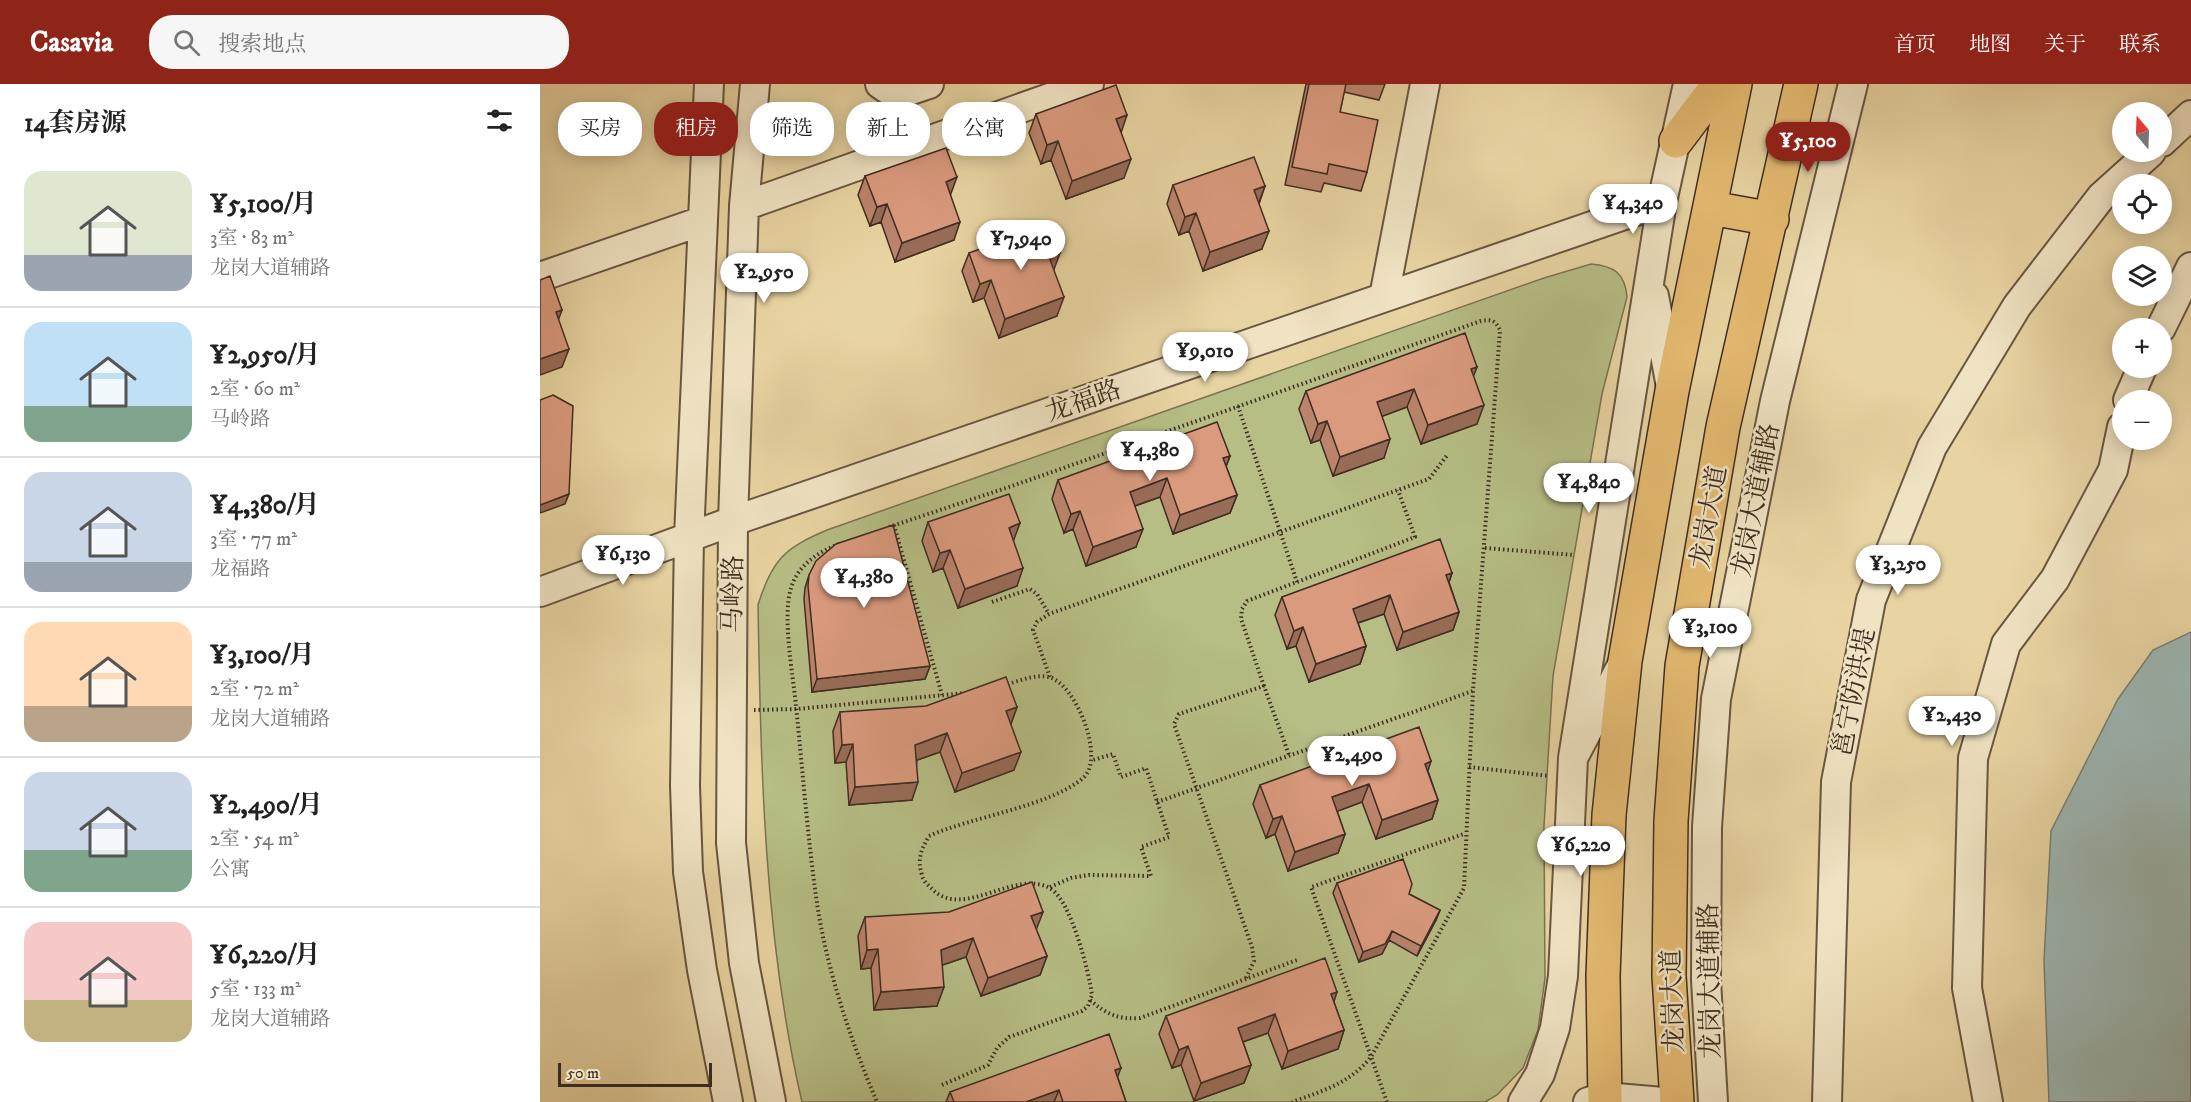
<!DOCTYPE html>
<html lang="zh">
<head>
<meta charset="utf-8">
<style>
  body { margin:0; font-family:"IM FELL DW Pica","Noto Serif SC",serif; background:#f6f6f6; color:#222; height:100vh; display:flex; flex-direction:column; font-size:22px; white-space:nowrap }
  * { box-sizing:border-box; margin:0 }
  p { font-size:20px; color:#767676 }
  .icon { flex:none; width:33px; height:33px; fill:none; stroke:currentColor; stroke-width:2; stroke-linecap:round; stroke-linejoin:round }
  .map { position:relative; flex:1; overflow:hidden }
  .panel { display:flex; flex-direction:column; background:#fff; width:540px }
  .panel>* { flex:none }
  .banner { position:absolute; left:18px; top:18px; width:570px; height:54px; display:flex; gap:12px }
  .needle { width:39px; rotate:341deg }
  .tools { position:absolute; left:1572px; top:18px; display:grid; gap:12px }
  .tools a { display:grid; place-items:center; width:60px; height:60px; border-radius:50%; background:#fff; box-shadow:0 3px 15px #0003; font-size:30px }
  .scale { position:absolute; left:18px; bottom:15px; width:154px; box-sizing:border-box; padding-left:6px; border:3px solid #3f2c20; border-top:0; font-size:16px; line-height:21px; white-space:nowrap; color:#3f2c20; -webkit-text-stroke:4px #f0e3c3; paint-order:stroke }
  .price { position:absolute; translate:-50% -51px; padding:0 14px; border-radius:21px; background:#fff; color:#222; font-size:20px; line-height:39px; filter:drop-shadow(0 2px 3px #0008) }
  .price::after { content:''; position:absolute; left:50%; top:36px; width:18px; height:14px; margin-left:-9px; background:inherit; clip-path:polygon(0 0,100% 0,50% 100%) }
  .price.current { background:#8f2418; color:#fff }
  ul { padding:0; list-style:none }
  li { display:flex; align-items:center; gap:18px; height:150px; padding:0 24px }
  li+li { border-top:2px solid #e0e0e0 }
  li span { display:grid; place-items:center; flex:none; width:168px; height:120px; border-radius:18px; color:#555 }
  li>.icon { margin-inline-start:auto }
  span .icon { width:72px; height:72px; fill:#fffc; stroke-width:1 }
  li b { font-size:26px }
  h2 { display:flex; justify-content:space-between; align-items:center; height:72px; padding:0 24px; font-size:26px }
  .pill { padding:0 21px; border-radius:24px; background:#fff; box-shadow:0 3px 15px #0003; font-size:21px; line-height:54px }
  .pill.current { background:#8f2418; color:#fff }
  header { display:flex; align-items:center; gap:36px; box-sizing:border-box; height:84px; padding:0 30px; background:#8f2418; color:#fff }
  header strong { font-size:28px }
  nav { display:flex; gap:33px; margin-inline-start:auto; font-size:21px }
  .search { width:420px; height:54px; background:#f6f6f6; display:flex; align-items:center; gap:15px; box-sizing:border-box; padding:0 21px; border-radius:24px; color:#767676; font-size:22px }
  main { display:flex; flex:1; min-height:0 }
  .map>svg:first-child { display:block }
  .green { fill:#b6bd85; stroke:#7a7452; stroke-width:1.5 }
  .water { fill:#9cb5b1; stroke:#777e77; stroke-width:1.5 }
  .lines { fill:none; stroke-linecap:round; stroke-linejoin:round }
  .minor-casing { stroke:#695640; stroke-width:32 }
  .major-casing { stroke:#3f2c20; stroke-width:36 }
  .path { stroke:#3f2c20; stroke-width:4; stroke-dasharray:1.5 3; stroke-linecap:butt }
  .minor { stroke:#f0e3c3; stroke-width:28 }
  .major { stroke:#e4ba71; stroke-width:33 }
  .wall { fill:#bb846c; stroke:#3f2c20; stroke-width:1.5 }
  .shaded-wall { fill:#996c58; stroke:#3f2c20; stroke-width:1.5 }
  .building { fill:#da9a7e; stroke:#3f2c20; stroke-width:1.5 }
  .labels { text-anchor:middle; stroke-width:5; stroke-linejoin:round; paint-order:stroke }
  .street-label { font-size:26px; fill:#3f2c20; stroke:#f0e3c3 }
</style>
</head>
<body>
<header>
<strong>Casavia</strong>
<div class="search"><svg class="icon" aria-label="search" viewBox="0 0 24 24"><circle cx="10" cy="10" r="6"/><path d="M15 15l6 6"/></svg>搜索地点</div>
<nav><a>首页</a><a>地图</a><a>关于</a><a>联系</a></nav>
</header>
<main>
<section class="panel">
<h2>14套房源<svg class="icon" aria-label="filters" viewBox="0 0 24 24"><path d="M4 7h16M4 17h16"/><circle cx="9" cy="7" r="2"/><circle cx="15" cy="17" r="2"/></svg></h2>
<ul>
<li><span style="background:linear-gradient(#dfe7d0 70%,#9aa5b1 0)"><svg class="icon" aria-label="home" viewBox="0 0 24 24"><path d="M3 11l9-7 9 7M6 9v11h12V9"/></svg></span><div><b>¥5,100/月</b><p>3室 · 83 m²</p><p>龙岗大道辅路</p></div></li>
<li><span style="background:linear-gradient(#bfe0f5 70%,#7fa58c 0)"><svg class="icon" aria-label="home" viewBox="0 0 24 24"><path d="M3 11l9-7 9 7M6 9v11h12V9"/></svg></span><div><b>¥2,950/月</b><p>2室 · 60 m²</p><p>马岭路</p></div></li>
<li><span style="background:linear-gradient(#c9d6e8 75%,#9aa5b1 0)"><svg class="icon" aria-label="home" viewBox="0 0 24 24"><path d="M3 11l9-7 9 7M6 9v11h12V9"/></svg></span><div><b>¥4,380/月</b><p>3室 · 77 m²</p><p>龙福路</p></div></li>
<li><span style="background:linear-gradient(#ffd9b3 70%,#b9a48a 0)"><svg class="icon" aria-label="home" viewBox="0 0 24 24"><path d="M3 11l9-7 9 7M6 9v11h12V9"/></svg></span><div><b>¥3,100/月</b><p>2室 · 72 m²</p><p>龙岗大道辅路</p></div></li>
<li><span style="background:linear-gradient(#c9d6e8 65%,#7fa58c 0)"><svg class="icon" aria-label="home" viewBox="0 0 24 24"><path d="M3 11l9-7 9 7M6 9v11h12V9"/></svg></span><div><b>¥2,490/月</b><p>2室 · 54 m²</p><p>公寓</p></div></li>
<li><span style="background:linear-gradient(#f6c9c9 65%,#c2b280 0)"><svg class="icon" aria-label="home" viewBox="0 0 24 24"><path d="M3 11l9-7 9 7M6 9v11h12V9"/></svg></span><div><b>¥6,220/月</b><p>5室 · 133 m²</p><p>龙岗大道辅路</p></div></li>
</ul>
</section>
<div class="map">
<svg width="1651" height="1018" viewBox="0 0 1651 1018">
  <rect width="100%" height="100%" fill="#e8d4a2"/>
  <filter id="stains"><feTurbulence type="fractalNoise" baseFrequency=".00333" numOctaves="4"/><feColorMatrix values="0 0 0 0 .2 0 0 0 0 .09 0 0 0 0 .02 0 0 0 .5 -.17"/></filter>
  <radialGradient id="worn" r=".72"><stop offset=".6" stop-color="#630" stop-opacity="0"/><stop offset="1" stop-color="#630" stop-opacity=".3"/></radialGradient>
  <!-- green -->
  <path class="green" d="M 1051,180 C 1074,182 1085,189 1087,213 L 1062,310 L 1013,592 L 1004,742 L 1005,894 L 998,946 L 983,984 L 957,1011 L 945,1018 L 262,1018 C 224,855 221,687 218,521 C 232,475 245,464 287,446 L 1004,194 Z"/>
  <!-- water -->
  <path class="water" d="M 1651,548 L 1651,1018 L 1509,1018 L 1504,876 L 1511,747 L 1578,615 L 1613,566 Z"/>
  <g class="lines">
    <defs>
      <path id="minor" d="M 169,0 L 149,453 L 145,702 L 148,788 L 162,886 L 188,1018
        M 215,0 L 204,122 L 193,437 L 191,759 L 204,879 L 231,1018
        M 340,0 L 356,11 L 389,0
        M 1622,58 L 1651,31
        M 204,122 L 549,0
        M 0,193 L 162,137
        M 1114,212 L 1131,303
        M 844,213 L 885,0
        M 1621,244 L 1651,183
        M 1588,316 L 1602,284
        M 0,508 L 193,437 L 1122,118
        M 1033,674 L 1122,118 L 1148,0
        M 983,1018 L 1000,990 L 1015,944 L 1023,892 L 1033,674 L 1082,581
        M 1048,1018 L 1065,1013 L 1123,1018
        M 1173,1018 L 1166,896 L 1167,743 L 1176,615 L 1235,317 L 1313,0
        M 1287,1018 L 1296,698 L 1331,516 L 1392,363 L 1477,222 L 1561,113 L 1611,68
        M 1448,1018 L 1427,904 L 1433,674 L 1466,560 L 1515,495 L 1573,386 L 1582,343"/>
      <path id="major" d="M 1136,57 L 1179,0
        M 1171,124 L 1232,135
        M 1065,1018 L 1063,892 L 1069,731 L 1085,577 L 1132,307 L 1195,0
        M 1137,1018 L 1129,892 L 1131,737 L 1142,582 L 1183,343 L 1261,0"/>
    </defs>
    <!-- minor casing -->
    <use href="#minor" class="minor-casing"/>
    <!-- major casing -->
    <use href="#major" class="major-casing"/>
    <!-- path -->
    <path class="path" d="M 698,322 L 757,498
      M 354,441 L 402,611
      M 349,443 L 472,402 L 941,237 C 951,235 955,236 960,246 L 933,607 L 924,804 L 831,973 C 810,999 783,1007 752,1018
      M 299,460 C 278,468 258,481 251,504 C 242,533 253,591 256,622 C 263,690 268,759 278,826 C 289,892 311,957 337,1018
      M 945,464 L 1034,471
      M 452,518 L 490,505 L 497,510 L 509,530
      M 510,593 L 493,546 L 497,538 L 509,530 L 889,395 L 908,370
      M 724,602 L 701,535 L 702,525 L 707,517 L 875,453 L 858,406
      M 214,626 L 257,625 L 425,609
      M 929,683 L 1009,692
      M 617,718 L 933,607
      M 510,803 L 531,794 L 549,791 L 611,792 L 601,763 L 629,753 L 606,684 L 581,693 L 573,670 L 553,676
      M 706,894 L 714,877 L 712,863 L 634,640 L 639,630 L 724,602 L 749,671
      M 550,916 C 566,930 579,936 600,934 L 757,876
      M 402,1001 L 448,981 L 457,964 L 469,953 L 542,927 L 548,922 L 552,911 C 549,888 531,817 511,805 C 476,783 424,837 392,805 C 388,801 383,797 382,791 C 377,775 381,766 389,752 C 431,733 511,722 543,694 C 566,675 536,600 509,593 C 494,590 479,597 465,601
      M 847,1018 L 771,803 L 924,750"/>
    <!-- minor -->
    <use href="#minor" class="minor"/>
    <!-- major -->
    <use href="#major" class="major"/>
  </g>
  <!-- wall -->
  <path class="wall" d="M 766,0 L 845,0 L 839,16 L 804,8 L 800,28 L 827,88 L 821,107 L 784,99 L 781,108 L 745,101 Z
    M 496,30 L 581,48 L 584,94 L 526,115 L 511,76 L 501,80 L 489,49 Z
    M 325,92 L 410,111 L 414,156 L 355,178 L 341,138 L 330,142 L 318,111 Z
    M 633,101 L 725,102 L 719,120 L 722,165 L 663,187 L 649,147 L 639,151 L 627,120 Z
    M 429,169 L 514,186 L 517,232 L 459,254 L 444,214 L 433,218 L 422,187 Z
    M 937,283 L 933,292 L 937,340 L 881,360 L 867,323 L 842,332 L 844,374 L 793,392 L 780,356 L 771,359 L 759,325 L 766,307 Z
    M 690,372 L 686,382 L 697,411 L 690,429 L 633,450 L 620,413 L 595,422 L 596,463 L 546,482 L 533,445 L 524,449 L 512,415 L 518,396 Z
    M 388,438 L 473,457 L 477,502 L 418,524 L 403,484 L 393,488 L 382,457 Z
    M 912,489 L 909,498 L 919,528 L 913,546 L 857,566 L 844,530 L 818,539 L 826,562 L 820,580 L 769,598 L 756,562 L 747,565 L 735,531 L 742,513 Z
    M 269,491 L 390,582 L 385,595 L 272,608 L 264,515 L 265,504 Z
    M 477,623 L 471,640 L 474,686 L 415,708 L 400,668 L 377,676 L 372,716 L 309,721 L 306,678 L 295,679 L 293,647 L 300,628 Z
    M 888,687 L 898,716 L 892,735 L 836,755 L 822,718 L 797,727 L 805,750 L 798,769 L 748,787 L 735,750 L 726,754 L 713,720 L 720,701 Z
    M 797,799 L 869,810 L 900,826 L 896,836 L 877,872 L 849,856 L 842,870 L 819,878 L 793,809 Z
    M 325,833 L 496,845 L 507,872 L 500,891 L 441,912 L 426,873 L 402,881 L 397,922 L 334,926 L 331,884 L 321,885 L 318,852 Z
    M 794,918 L 804,946 L 798,965 L 742,985 L 728,949 L 703,958 L 711,981 L 704,999 L 654,1017 L 641,981 L 632,984 L 619,950 L 626,932 Z
    M 578,994 L 586,1018 L 406,1018 L 410,1008 Z"/>
  <!-- shaded-wall -->
  <path class="shaded-wall" d="M 587,31 L 581,49 L 576,35 Z
    M 518,57 L 511,76 L 501,80 L 507,61 Z
    M 591,75 L 584,94 L 526,115 L 532,97 Z
    M 417,93 L 410,112 L 406,98 Z
    M 725,102 L 718,121 L 714,106 Z
    M 347,120 L 341,138 L 330,142 L 337,123 Z
    M 656,129 L 649,147 L 639,151 L 645,133 Z
    M 420,138 L 414,156 L 355,178 L 362,159 Z
    M 729,147 L 722,165 L 663,187 L 670,168 Z
    M 520,169 L 513,188 L 509,173 Z
    M 451,196 L 444,214 L 433,218 L 440,200 Z
    M 524,213 L 517,232 L 459,254 L 465,235 Z
    M 22,226 L 15,245 L 16,228 Z
    M 29,265 L 22,283 L 0,291 L 0,275 Z
    M 937,283 L 930,301 L 931,285 Z
    M 874,305 L 867,323 L 830,337 L 837,318 Z
    M 944,321 L 937,340 L 881,360 L 888,341 Z
    M 787,337 L 780,356 L 771,359 L 778,340 Z
    M 850,355 L 844,374 L 793,392 L 800,373 Z
    M 690,372 L 683,391 L 683,374 Z
    M 627,394 L 620,413 L 583,426 L 590,408 Z
    M 29,410 L 25,420 L 0,429 L 0,421 Z
    M 697,411 L 690,429 L 633,450 L 640,431 Z
    M 540,427 L 533,445 L 524,449 L 531,430 Z
    M 480,439 L 473,458 L 469,444 Z
    M 603,445 L 596,463 L 546,482 L 553,463 Z
    M 410,466 L 403,484 L 393,488 L 400,469 Z
    M 483,484 L 477,502 L 418,524 L 425,505 Z
    M 912,489 L 906,507 L 906,491 Z
    M 850,511 L 844,530 L 806,543 L 813,525 Z
    M 919,528 L 913,546 L 857,566 L 863,548 Z
    M 763,543 L 756,562 L 747,565 L 754,547 Z
    M 826,562 L 820,580 L 769,598 L 776,580 Z
    M 390,582 L 385,595 L 272,608 L 277,595 Z
    M 477,623 L 470,642 L 466,627 Z
    M 407,649 L 400,668 L 369,679 L 375,661 Z
    M 313,660 L 306,678 L 295,679 L 302,661 Z
    M 481,668 L 474,686 L 415,708 L 422,689 Z
    M 891,677 L 885,696 L 885,680 Z
    M 378,698 L 372,716 L 309,721 L 315,703 Z
    M 829,700 L 822,718 L 785,732 L 792,713 Z
    M 898,716 L 892,735 L 836,755 L 842,736 Z
    M 742,732 L 735,750 L 726,754 L 733,735 Z
    M 805,750 L 798,769 L 748,787 L 755,768 Z
    M 900,826 L 896,836 L 877,872 L 881,862 Z
    M 503,828 L 496,846 L 491,832 Z
    M 852,847 L 849,856 L 842,870 L 819,878 L 823,868 Z
    M 433,854 L 426,873 L 394,884 L 401,866 Z
    M 338,865 L 331,884 L 321,885 L 327,866 Z
    M 507,872 L 500,891 L 441,912 L 448,894 Z
    M 404,903 L 397,922 L 334,926 L 341,908 Z
    M 797,908 L 791,927 L 791,910 Z
    M 735,930 L 728,949 L 691,962 L 698,944 Z
    M 804,946 L 798,965 L 742,985 L 748,967 Z
    M 648,962 L 641,981 L 632,984 L 639,966 Z
    M 711,981 L 704,999 L 654,1017 L 661,999 Z
    M 581,984 L 574,1002 L 575,986 Z
    M 519,1006 L 514,1018 L 486,1018 Z"/>
  <!-- building -->
  <path class="building" d="M 769,0 L 806,0 L 800,28 L 838,36 L 827,88 L 789,80 L 787,90 L 752,83 Z
    M 576,1 L 587,31 L 576,35 L 591,75 L 532,97 L 518,57 L 507,61 L 496,30 Z
    M 406,64 L 417,93 L 406,98 L 420,138 L 362,159 L 347,120 L 337,123 L 325,92 Z
    M 714,73 L 725,102 L 714,106 L 729,147 L 670,168 L 656,129 L 645,133 L 633,101 Z
    M 509,140 L 520,169 L 509,173 L 524,213 L 465,235 L 451,196 L 440,200 L 429,169 Z
    M 10,192 L 22,226 L 16,228 L 29,265 L 0,275 L 0,196 Z
    M 925,249 L 937,283 L 931,285 L 944,321 L 888,341 L 874,305 L 837,318 L 850,355 L 800,373 L 787,337 L 778,340 L 766,307 Z
    M 13,311 L 33,322 L 29,410 L 0,421 L 0,316 Z
    M 677,338 L 690,372 L 683,374 L 697,411 L 640,431 L 627,394 L 590,408 L 603,445 L 553,463 L 540,427 L 531,430 L 518,396 Z
    M 469,410 L 480,439 L 469,444 L 483,484 L 425,505 L 410,466 L 400,469 L 388,438 Z
    M 353,441 L 390,582 L 277,595 L 268,502 L 269,491 L 276,477 L 296,460 Z
    M 900,455 L 912,489 L 906,491 L 919,528 L 863,548 L 850,511 L 813,525 L 826,562 L 776,580 L 763,543 L 754,547 L 742,513 Z
    M 466,593 L 477,623 L 466,627 L 481,668 L 422,689 L 407,649 L 375,661 L 378,698 L 315,703 L 313,660 L 302,661 L 300,628 L 386,622 Z
    M 879,643 L 891,677 L 885,680 L 898,716 L 842,736 L 829,700 L 792,713 L 805,750 L 755,768 L 742,732 L 733,735 L 720,701 Z
    M 863,775 L 872,800 L 869,810 L 900,826 L 881,862 L 852,847 L 845,860 L 823,868 L 797,799 Z
    M 492,798 L 503,828 L 491,832 L 507,872 L 448,894 L 433,854 L 401,866 L 404,903 L 341,908 L 338,865 L 327,866 L 325,833 L 409,828 Z
    M 785,874 L 797,908 L 791,910 L 804,946 L 748,967 L 735,930 L 698,944 L 711,981 L 661,999 L 648,962 L 639,966 L 626,932 Z
    M 569,950 L 581,984 L 575,986 L 586,1018 L 523,1018 L 519,1006 L 486,1018 L 414,1018 L 410,1008 Z"/>
  <g class="labels">
    <!-- street labels -->
    <g class="street-label">
      <text transform="translate(543 316) rotate(-19)" y="9">龙福路</text>
      <text transform="translate(1215 416) rotate(-79)" y="9">龙岗大道辅路</text>
      <text transform="translate(1168 433) rotate(-80)" y="9">龙岗大道</text>
      <text transform="translate(192 510) rotate(-89)" y="9">马岭路</text>
      <text transform="translate(1313 608) rotate(-79)" y="9">邕宁防洪堤</text>
      <text transform="translate(1169 897) rotate(-91)" y="9">龙岗大道辅路</text>
      <text transform="translate(1132 917) rotate(-92)" y="9">龙岗大道</text>
    </g>
  </g>
  <rect width="100%" height="100%" filter="url(#stains)"/>
  <rect width="100%" height="100%" fill="url(#worn)"/>
</svg>
<div class="tools">
<a><svg class="needle" viewBox="-14 -14 28 28"><path d="M0-13l5 13h-10z" fill="#e53935"/><path d="M0 13l5-13h-10z" fill="#767676"/></svg></a>
<a><svg class="icon" aria-label="locate" viewBox="0 0 24 24"><circle cx="12" cy="12" r="6"/><path d="M12 2v4M12 18v4M2 12h4M18 12h4"/></svg></a>
<a><svg class="icon" aria-label="layers" viewBox="0 0 24 24"><path d="M12 4l9 5-9 5-9-5zM3 14l9 5 9-5"/></svg></a>
<a>+</a>
<a>−</a>
</div>
<div class="scale">50 m</div>
<b class="price current" style="left:1268px;top:89px">¥5,100</b>
<b class="price" style="left:1093px;top:151px">¥4,340</b>
<b class="price" style="left:481px;top:187px">¥7,940</b>
<b class="price" style="left:224px;top:220px">¥2,950</b>
<b class="price" style="left:665px;top:299px">¥9,010</b>
<b class="price" style="left:610px;top:398px">¥4,380</b>
<b class="price" style="left:1049px;top:430px">¥4,840</b>
<b class="price" style="left:83px;top:502px">¥6,130</b>
<b class="price" style="left:1358px;top:512px">¥3,250</b>
<b class="price" style="left:324px;top:525px">¥4,380</b>
<b class="price" style="left:1170px;top:575px">¥3,100</b>
<b class="price" style="left:1412px;top:663px">¥2,430</b>
<b class="price" style="left:812px;top:703px">¥2,490</b>
<b class="price" style="left:1041px;top:793px">¥6,220</b>
<div class="banner">
<a class="pill">买房</a>
<a class="pill current">租房</a>
<a class="pill">筛选</a>
<a class="pill">新上</a>
<a class="pill">公寓</a>
</div>
</div>
</main>
</body>
</html>
